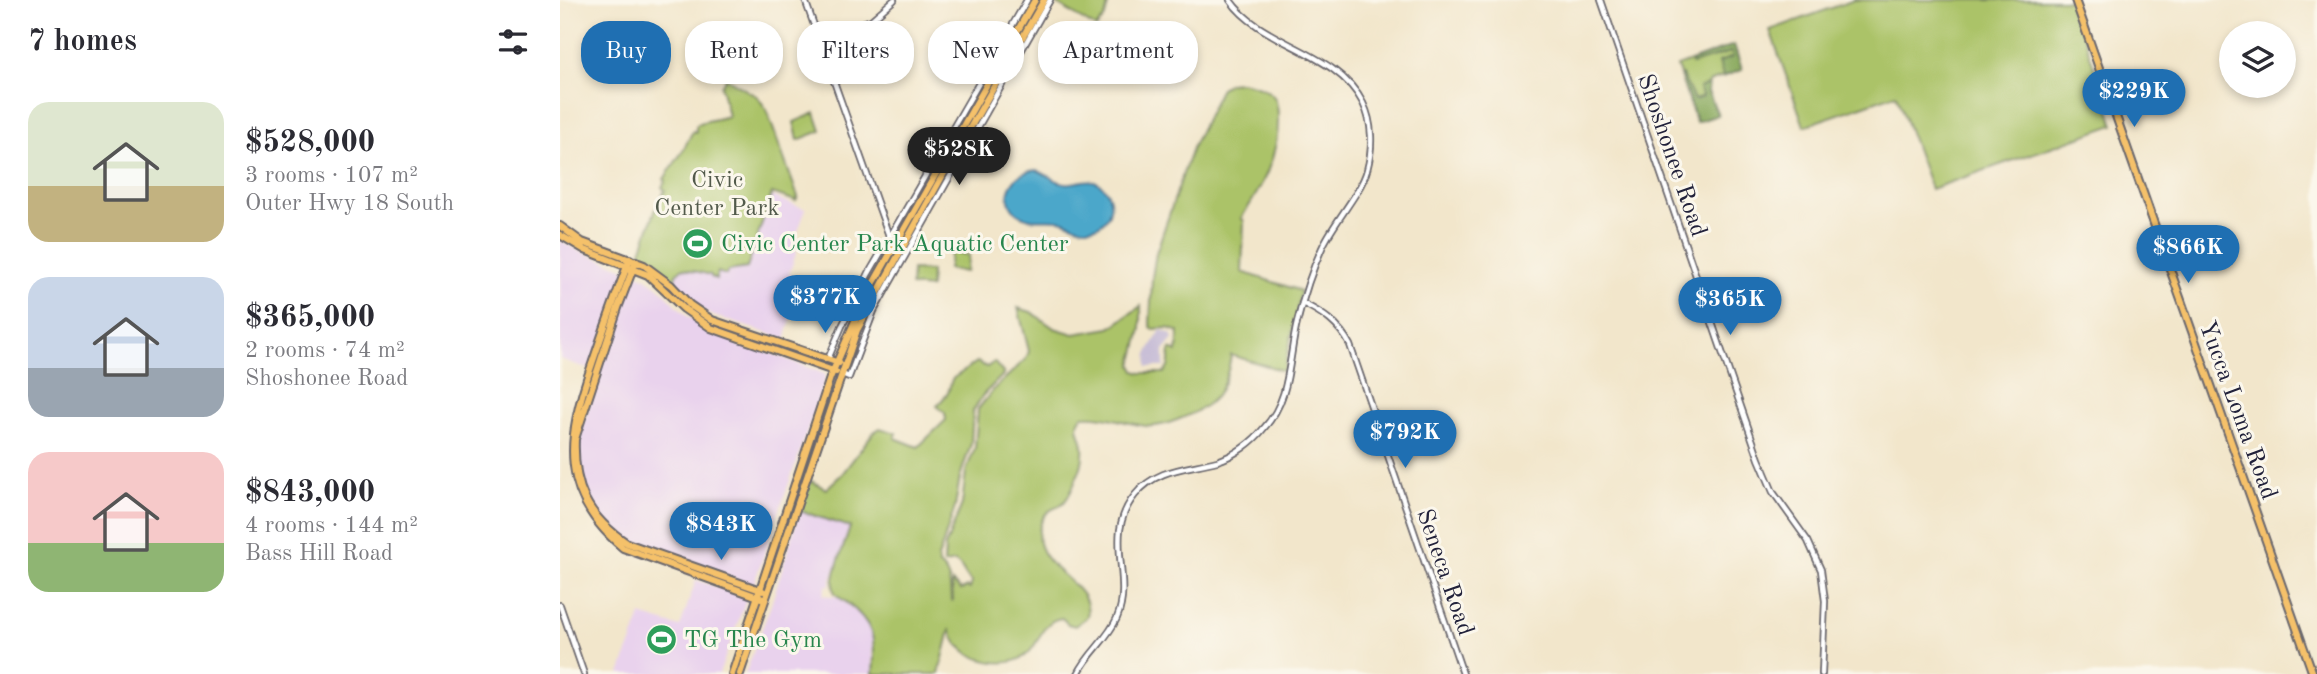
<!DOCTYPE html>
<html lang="en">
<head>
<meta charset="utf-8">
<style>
  body { margin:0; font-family:"Old Standard TT",serif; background:#f7f7f7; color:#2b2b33; height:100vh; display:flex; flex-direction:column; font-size:26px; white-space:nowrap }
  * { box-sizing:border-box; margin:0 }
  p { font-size:23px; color:#7c7c81 }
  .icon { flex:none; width:38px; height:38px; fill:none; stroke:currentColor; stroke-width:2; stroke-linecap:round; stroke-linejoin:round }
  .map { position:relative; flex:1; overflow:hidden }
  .side { display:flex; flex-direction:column; background:#fff; width:560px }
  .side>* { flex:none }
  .hud { position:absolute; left:21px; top:21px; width:665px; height:63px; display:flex; gap:14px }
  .tools { position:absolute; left:1659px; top:21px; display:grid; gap:14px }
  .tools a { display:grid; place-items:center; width:77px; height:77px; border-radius:50%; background:#fff; box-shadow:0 4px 10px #0003; font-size:35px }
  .price { position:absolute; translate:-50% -60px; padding:0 16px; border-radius:24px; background:#1f6fb2; color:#fff; font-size:23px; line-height:46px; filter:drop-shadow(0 2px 4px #0008) }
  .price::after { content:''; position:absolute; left:50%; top:42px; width:21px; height:16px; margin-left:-10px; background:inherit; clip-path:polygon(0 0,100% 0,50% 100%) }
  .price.current { background:#222; color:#fff }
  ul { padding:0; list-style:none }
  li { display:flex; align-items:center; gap:21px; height:175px; padding:0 28px }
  li span { display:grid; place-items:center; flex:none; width:196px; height:140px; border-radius:21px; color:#555 }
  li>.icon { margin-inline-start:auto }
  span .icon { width:84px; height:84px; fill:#fffc; stroke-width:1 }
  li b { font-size:30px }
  h2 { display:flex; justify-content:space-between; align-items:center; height:84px; padding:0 28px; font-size:30px }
  .pill { padding:0 24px; border-radius:28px; background:#fff; box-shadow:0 4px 10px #0003; font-size:24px; line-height:63px }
  .pill.current { background:#1f6fb2; color:#fff }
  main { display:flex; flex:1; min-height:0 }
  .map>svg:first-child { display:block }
  .built { fill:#e9d2ed }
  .industrial { fill:#c9bfd7 }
  .green { fill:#abc368; stroke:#667252; stroke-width:2 }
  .forest { fill:#88a95c; stroke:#55664c; stroke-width:2 }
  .water { fill:#4ca7ca; stroke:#376482; stroke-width:2 }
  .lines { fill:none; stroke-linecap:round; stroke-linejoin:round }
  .minor-casing { stroke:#6b676d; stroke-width:8 }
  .major-casing { stroke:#6b676d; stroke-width:10 }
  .minor { stroke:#fff; stroke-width:4.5 }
  .major { stroke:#f5c16b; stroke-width:6 }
  .labels { text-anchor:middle; stroke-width:6; stroke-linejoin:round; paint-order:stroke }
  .street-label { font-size:24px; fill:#22223b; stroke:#fbf7ec }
  .park-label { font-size:24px; fill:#525a4b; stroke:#fbf7ec }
  .leisure-label { font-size:24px; fill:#27864d; stroke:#fbf7ec; text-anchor:start }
</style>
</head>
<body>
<main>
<section class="side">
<h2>7 homes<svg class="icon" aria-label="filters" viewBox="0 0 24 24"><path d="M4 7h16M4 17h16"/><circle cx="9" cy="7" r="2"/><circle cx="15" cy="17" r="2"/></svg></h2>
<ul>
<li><span style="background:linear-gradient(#dfe7d0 60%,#c2b280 0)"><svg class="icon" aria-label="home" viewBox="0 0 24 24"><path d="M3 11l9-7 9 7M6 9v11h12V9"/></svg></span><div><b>$528,000</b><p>3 rooms · 107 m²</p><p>Outer Hwy 18 South</p></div></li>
<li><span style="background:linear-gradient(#c9d6e8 65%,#9aa5b1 0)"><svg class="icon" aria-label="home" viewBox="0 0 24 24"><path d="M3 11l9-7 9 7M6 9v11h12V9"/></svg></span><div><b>$365,000</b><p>2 rooms · 74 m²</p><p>Shoshonee Road</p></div></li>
<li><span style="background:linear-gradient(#f6c9c9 65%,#8fb573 0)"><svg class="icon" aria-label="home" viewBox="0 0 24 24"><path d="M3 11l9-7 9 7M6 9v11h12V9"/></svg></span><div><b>$843,000</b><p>4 rooms · 144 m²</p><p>Bass Hill Road</p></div></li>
</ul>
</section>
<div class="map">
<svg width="1757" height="674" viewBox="0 0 1757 674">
  <rect width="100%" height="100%" fill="#fbf7ec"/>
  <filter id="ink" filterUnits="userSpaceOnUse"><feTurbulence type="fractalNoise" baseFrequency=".0143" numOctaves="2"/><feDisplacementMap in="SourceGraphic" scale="14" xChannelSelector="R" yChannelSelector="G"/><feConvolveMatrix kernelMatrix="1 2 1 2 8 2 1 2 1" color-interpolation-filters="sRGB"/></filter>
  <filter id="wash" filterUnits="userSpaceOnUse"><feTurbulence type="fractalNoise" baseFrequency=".00686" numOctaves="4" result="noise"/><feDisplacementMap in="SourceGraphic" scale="28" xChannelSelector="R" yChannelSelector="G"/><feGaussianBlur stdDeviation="1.57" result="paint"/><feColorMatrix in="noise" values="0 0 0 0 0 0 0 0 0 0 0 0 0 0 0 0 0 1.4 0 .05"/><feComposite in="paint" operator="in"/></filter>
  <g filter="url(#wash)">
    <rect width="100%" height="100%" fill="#f2e6cb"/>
    <!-- built -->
    <path class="built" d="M 211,196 L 246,209 L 232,247 L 237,251 L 229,274 L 242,279 L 233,303 L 236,305 L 225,339 L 151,315 L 137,306 L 115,283 L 116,274 L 123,268 L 152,275 L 158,272 L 174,271 L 187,268 Z
      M 0,240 L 13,248 L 85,277 L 99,287 L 127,316 L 148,329 L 265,374 L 265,380 L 194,583 L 190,584 L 76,544 L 58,534 L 37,514 L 25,493 L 18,468 L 18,439 L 40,373 L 0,359 Z
      M 240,511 L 289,527 L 269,586 L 266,585 L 263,595 L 278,597 L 304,618 L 312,631 L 312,674 L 185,674 L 211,605 Z
      M 136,580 L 187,597 L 159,674 L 60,674 L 81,615 L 120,627 Z"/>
    <!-- industrial -->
    <path class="industrial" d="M 601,330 L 611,334 L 613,339 L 604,350 L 604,367 L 587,367 L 588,352 Z"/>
    <!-- green -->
    <path class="green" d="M 496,0 L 542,0 L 548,5 L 545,17 L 536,28 L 494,2 Z
      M 1294,0 L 1511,0 L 1554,125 L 1371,189 L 1336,94 L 1244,126 L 1210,30 Z
      M 1174,45 L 1182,70 L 1149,82 L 1148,92 L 1158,115 L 1136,122 L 1117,66 Z
      M 166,78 L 198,97 L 206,109 L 238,197 L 236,201 L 212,193 L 187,268 L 168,271 L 166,275 L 158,272 L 156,279 L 151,277 L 151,275 L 123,268 L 116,274 L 114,284 L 82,261 L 80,254 L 95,211 L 105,190 L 102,187 L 106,181 L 104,179 L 122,152 L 133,131 L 136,132 L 136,126 C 140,120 158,120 168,116 L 161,86 Z
      M 680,82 C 691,84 706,87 714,97 C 718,103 718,111 718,118 C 719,155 702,188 681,218 L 684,221 L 682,272 L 741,291 L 724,371 L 671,355 C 666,390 655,405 622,418 C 610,423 599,427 586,426 C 564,423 545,414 522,416 C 513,427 522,434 523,446 C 524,457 522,467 517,477 C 514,485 510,495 505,501 C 501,506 496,507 491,510 C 481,515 477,532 479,543 C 487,574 534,585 527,617 L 515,626 L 508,624 L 502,618 C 480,620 480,646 465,656 C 445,669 413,661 398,645 C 394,641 393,635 390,630 L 379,674 L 313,674 C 316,640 315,624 286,602 C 282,599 276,596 274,591 C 270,577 286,542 290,527 L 240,511 L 251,481 L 266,489 L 282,474 L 314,432 L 320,428 L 336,433 L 335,438 L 358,447 L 386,420 L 385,413 L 377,406 L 388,393 L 392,379 L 417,362 L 427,367 L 434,362 L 444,374 L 423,395 L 413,411 L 411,444 L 400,477 L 395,507 L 378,558 L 379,565 C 391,574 390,586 391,601 L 393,600 L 392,582 L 401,590 L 407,587 L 410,589 L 412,582 C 404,577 404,567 395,562 L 384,564 L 385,547 L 402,504 L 406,471 L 415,448 L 418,409 L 435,388 L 466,359 L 469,351 L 458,308 L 471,312 L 494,328 L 514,334 L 550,328 L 581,306 L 581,329 L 572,365 L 575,371 L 581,373 L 604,373 C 612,366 607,357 611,349 L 617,352 L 619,332 L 608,328 L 592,329 L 590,324 L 592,278 L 596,253 L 632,148 L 661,88 L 669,83 Z
      M 255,113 L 261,131 L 238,140 L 234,122 Z
      M 391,252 L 409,255 L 406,272 L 388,269 Z
      M 352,270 L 371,271 L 370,288 L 351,286 Z"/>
    <!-- forest -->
    <path class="forest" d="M 1174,45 L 1182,70 L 1163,77 L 1159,62 L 1173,57 L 1171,52 L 1132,64 L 1131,61 Z
      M 1122,75 L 1134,100 L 1143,97 L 1139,88 L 1148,84 L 1148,92 L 1158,115 L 1137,122 L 1120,76 Z"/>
    <!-- water -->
    <path class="water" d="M 476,170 C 486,173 494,182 505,183 C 518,185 529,175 541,185 C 558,198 551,228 528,228 C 521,229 514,225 507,222 C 493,216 473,224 460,215 C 437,199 451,172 476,170 Z"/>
  </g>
  <g filter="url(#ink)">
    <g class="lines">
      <defs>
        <path id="minor" d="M 245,0 L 330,239
          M 1041,0 L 1199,459 L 1213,492 L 1248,541 L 1261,570 L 1265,601 L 1262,674
          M 258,39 L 311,20 L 334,0
          M 742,303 C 763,313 779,324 790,345 L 903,674
          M 268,359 L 282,326 L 309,273 L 467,0
          M 282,374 L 289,377 L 314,311 L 490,0
          M 0,605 L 24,674
          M 518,674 C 528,653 548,639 557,618 C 574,577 542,536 575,495 C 597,468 627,469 657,461 C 674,456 693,442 704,428 C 731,399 728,360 737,323 C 743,298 751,272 762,248 C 772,224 801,193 807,170 C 813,148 813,123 803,103 C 776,50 702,46 670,0"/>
        <path id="major" d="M 1515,0 L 1753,674
          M 0,226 L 22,242 L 84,265 L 111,285 L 130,305 L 152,320 L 279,363
          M 0,235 L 25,250 L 88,275 L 124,309 L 151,328 L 276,372
          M 70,259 C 56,293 44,329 32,364 C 5,440 0,495 63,548 L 201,598
          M 76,261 L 58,308 L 15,439 C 13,487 27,516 67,543 L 203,591
          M 172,674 L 270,378 L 305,298 L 475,0
          M 180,674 L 297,330 L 384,173 L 484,0"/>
      </defs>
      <!-- minor casing -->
      <use href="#minor" class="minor-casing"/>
      <!-- major casing -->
      <use href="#major" class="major-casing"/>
      <!-- minor -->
      <use href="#minor" class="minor"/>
      <!-- major -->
      <use href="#major" class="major"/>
    </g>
  </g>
  <!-- icons -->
  <defs>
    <symbol id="stadium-disc" viewBox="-11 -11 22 22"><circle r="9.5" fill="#2e9e5b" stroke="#fbf7ec"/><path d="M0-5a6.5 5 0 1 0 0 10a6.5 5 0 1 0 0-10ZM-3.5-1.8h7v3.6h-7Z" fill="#fff"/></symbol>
  </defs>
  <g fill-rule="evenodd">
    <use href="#stadium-disc" x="120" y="226" width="35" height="35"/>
    <use href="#stadium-disc" x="84" y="622" width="35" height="35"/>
  </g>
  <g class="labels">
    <!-- street labels -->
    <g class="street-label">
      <text transform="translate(1113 155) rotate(71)" y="8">Shoshonee Road</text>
      <text transform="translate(1679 410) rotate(70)" y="8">Yucca Loma Road</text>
      <text transform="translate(886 572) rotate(71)" y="8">Seneca Road</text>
    </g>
    <!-- park labels -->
    <g class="park-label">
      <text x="157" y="187">Civic<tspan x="157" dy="28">Center Park</tspan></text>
    </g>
    <!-- leisure labels -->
    <g class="leisure-label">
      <text x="161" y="251">Civic Center Park Aquatic Center</text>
      <text x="124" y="647">TG The Gym</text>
    </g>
  </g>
</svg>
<div class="tools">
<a><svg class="icon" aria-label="layers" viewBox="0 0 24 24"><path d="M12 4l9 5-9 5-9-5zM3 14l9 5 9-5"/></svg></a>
</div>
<b class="price" style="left:1574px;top:129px">$229K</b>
<b class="price current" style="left:399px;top:187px">$528K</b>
<b class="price" style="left:1628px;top:285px">$866K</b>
<b class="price" style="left:265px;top:335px">$377K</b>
<b class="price" style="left:1170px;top:337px">$365K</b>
<b class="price" style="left:845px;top:470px">$792K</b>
<b class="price" style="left:161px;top:562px">$843K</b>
<div class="hud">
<a class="pill current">Buy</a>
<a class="pill">Rent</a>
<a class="pill">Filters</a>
<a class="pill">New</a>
<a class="pill">Apartment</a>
</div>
</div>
</main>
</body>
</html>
